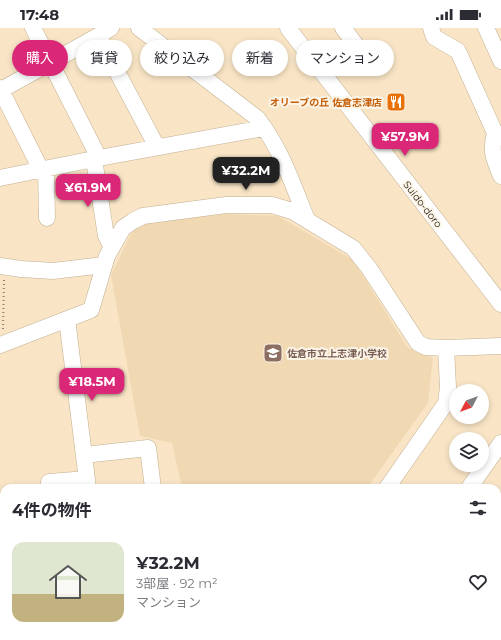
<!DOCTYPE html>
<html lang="ja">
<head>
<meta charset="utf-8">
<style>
  body { margin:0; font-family:Montserrat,"Noto Sans JP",sans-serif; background:#f7f7f7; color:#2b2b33; height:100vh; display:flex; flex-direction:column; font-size:15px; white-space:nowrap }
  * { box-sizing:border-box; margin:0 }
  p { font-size:13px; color:#7c7c81 }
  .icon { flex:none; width:22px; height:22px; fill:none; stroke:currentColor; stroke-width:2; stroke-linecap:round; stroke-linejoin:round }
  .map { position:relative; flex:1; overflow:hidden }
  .sheet { position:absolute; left:0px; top:456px; width:501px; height:156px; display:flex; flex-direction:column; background:#fff; border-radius:12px 12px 0 0; box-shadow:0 2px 6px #0003 }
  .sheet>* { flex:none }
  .top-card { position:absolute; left:12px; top:12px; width:477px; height:36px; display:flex; gap:8px }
  .needle { width:26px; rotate:229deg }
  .tools { position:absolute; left:449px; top:356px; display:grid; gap:8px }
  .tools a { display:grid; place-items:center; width:40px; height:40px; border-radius:50%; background:#fff; box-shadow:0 2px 6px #0003; font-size:20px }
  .price { position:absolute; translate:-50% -34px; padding:0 9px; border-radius:8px; background:#db2777; color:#fff; font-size:13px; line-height:26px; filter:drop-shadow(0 1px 2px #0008) }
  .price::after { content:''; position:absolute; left:50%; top:24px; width:12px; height:9px; margin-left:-6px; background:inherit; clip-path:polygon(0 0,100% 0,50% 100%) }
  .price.active { background:#222; color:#fff }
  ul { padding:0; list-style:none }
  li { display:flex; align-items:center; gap:12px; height:100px; padding:0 12px }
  li span { display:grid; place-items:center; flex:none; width:112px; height:80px; border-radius:12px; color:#555 }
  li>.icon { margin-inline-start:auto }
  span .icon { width:48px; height:48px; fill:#fffc; stroke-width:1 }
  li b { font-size:17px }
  h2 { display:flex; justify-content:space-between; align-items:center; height:48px; padding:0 12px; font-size:17px }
  .chip { padding:0 14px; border-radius:18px; background:#fff; box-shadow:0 2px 6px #0003; font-size:14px; line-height:36px }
  .chip.active { background:#db2777; color:#fff }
  .status { display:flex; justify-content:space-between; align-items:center; height:28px; padding:0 20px; background:#fff; direction:ltr }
  .status svg { height:11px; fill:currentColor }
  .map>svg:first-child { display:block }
  .built { fill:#f0d8b2 }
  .building { fill:#baa4bf; stroke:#937e98 }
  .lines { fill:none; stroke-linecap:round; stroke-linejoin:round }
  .minor-casing { stroke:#c2af91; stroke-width:17 }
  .path { stroke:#8e806b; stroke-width:2; stroke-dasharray:1 3; stroke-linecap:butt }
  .minor { stroke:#fff; stroke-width:16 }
  .labels { text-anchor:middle; stroke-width:4; stroke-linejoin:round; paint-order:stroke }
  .food-label { font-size:10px; font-weight:bold; fill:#c56008; stroke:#fcf4e7; text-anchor:end }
  .street-label { font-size:10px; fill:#1f180d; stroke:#fcf4e7 }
  .education-label { font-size:10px; font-weight:bold; fill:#785e54; stroke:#fcf4e7; text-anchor:start }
</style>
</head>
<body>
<div class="status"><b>17:48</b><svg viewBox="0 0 49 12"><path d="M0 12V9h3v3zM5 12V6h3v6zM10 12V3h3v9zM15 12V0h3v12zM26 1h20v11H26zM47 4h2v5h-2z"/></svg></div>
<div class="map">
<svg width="501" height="612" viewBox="0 0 501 612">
  <rect width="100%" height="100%" fill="#f9e5c6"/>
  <!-- built -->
  <path class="built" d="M 225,186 L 278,188 L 353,232 L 408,320 L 433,330 L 428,375 L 367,460 L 182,460 L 172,415 L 140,408 L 111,247 L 131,206 L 141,196 Z"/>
  <!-- building -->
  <path class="building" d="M 497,568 L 501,570 L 501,599 L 497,597 Z
    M 4,602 L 4,608 L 63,608 L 64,612 L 0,612 L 0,603 Z
    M 213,608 L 229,608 L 218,612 L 214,612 Z
    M 269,608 L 284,608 L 273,612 L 270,612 Z"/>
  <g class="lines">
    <defs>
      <path id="minor" d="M 33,0 L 99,130
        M 139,0 L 257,90 C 281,120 293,157 307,192
        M 288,0 L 501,276
        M 431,0 L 434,9 L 458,23 L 495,105 C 490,124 494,131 501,148
        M 486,0 L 501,33
        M 98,8 L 157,119
        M 322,44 L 356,17 L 343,0
        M 0,60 L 41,142
        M 1,62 L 98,8 L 111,0
        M 94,131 L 106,208 L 112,219
        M 46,141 L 47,190
        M 0,150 L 99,130 L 264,100
        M 0,238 L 21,241 L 53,243 L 104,237
        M 67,291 L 88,460
        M 0,317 L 91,282 L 107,228 L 123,200 L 133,193 L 143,188 L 226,177 L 272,177 L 292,183 L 353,220 L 369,240 L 418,315 L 426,319 L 446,320 L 501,318
        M 84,427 L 148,420 L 153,460
        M 49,460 L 49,454 L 87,451
        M 387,460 L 446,375 L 448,359 L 446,320
        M 469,460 L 501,415
        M 499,542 L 501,542
        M 0,585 L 4,585
        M 94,608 L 95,612
        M 152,608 L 154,612
        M 206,608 L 207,612
        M 262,608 L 263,612
        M 497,608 L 501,609
        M 334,612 L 336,608
        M 410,612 L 411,608"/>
    </defs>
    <!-- minor casing -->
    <use href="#minor" class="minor-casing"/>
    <!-- path -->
    <path class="path" d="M 3,301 L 4,252"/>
    <!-- minor -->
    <use href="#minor" class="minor"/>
  </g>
  <!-- icons -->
  <defs>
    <symbol id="restaurant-square" viewBox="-11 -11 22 22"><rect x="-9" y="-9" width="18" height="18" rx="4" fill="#e8710a" stroke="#fcf4e7"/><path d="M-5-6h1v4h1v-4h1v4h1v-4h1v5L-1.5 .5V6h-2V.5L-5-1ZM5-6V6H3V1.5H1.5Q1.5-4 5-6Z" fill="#fff"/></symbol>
    <symbol id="school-square" viewBox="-11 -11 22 22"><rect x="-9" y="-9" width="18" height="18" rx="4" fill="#8d6e63" stroke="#fcf4e7"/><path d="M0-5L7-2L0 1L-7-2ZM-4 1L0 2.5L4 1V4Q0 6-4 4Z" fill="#fff"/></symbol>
  </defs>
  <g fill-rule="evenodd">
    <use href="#restaurant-square" x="385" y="63" width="22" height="22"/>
    <use href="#school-square" x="262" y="314" width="22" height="22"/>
  </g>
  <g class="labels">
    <!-- food labels -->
    <g class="food-label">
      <text x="382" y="78">オリーブの丘 佐倉志津店</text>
    </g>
    <!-- street labels -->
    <g class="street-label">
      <text transform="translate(423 176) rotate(52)" y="4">Suido-doro</text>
    </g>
    <!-- education labels -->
    <g class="education-label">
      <text x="287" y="329">佐倉市立上志津小学校</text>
    </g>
  </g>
</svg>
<div class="tools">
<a><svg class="needle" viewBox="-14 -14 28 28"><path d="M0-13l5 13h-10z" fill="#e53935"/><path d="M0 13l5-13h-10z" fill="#7c7c81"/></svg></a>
<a><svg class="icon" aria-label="layers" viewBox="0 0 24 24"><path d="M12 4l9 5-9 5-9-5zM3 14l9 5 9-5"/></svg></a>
</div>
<b class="price" style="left:405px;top:129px">¥57.9M</b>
<b class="price active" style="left:246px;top:163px">¥32.2M</b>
<b class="price" style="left:88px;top:180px">¥61.9M</b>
<b class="price" style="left:92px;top:374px">¥18.5M</b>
<div class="top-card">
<a class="chip active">購入</a>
<a class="chip">賃貸</a>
<a class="chip">絞り込み</a>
<a class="chip">新着</a>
<a class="chip">マンション</a>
</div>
<section class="sheet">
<h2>4件の物件<svg class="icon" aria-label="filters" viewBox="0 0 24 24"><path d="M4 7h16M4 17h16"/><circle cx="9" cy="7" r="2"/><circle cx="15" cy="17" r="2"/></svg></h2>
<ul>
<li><span style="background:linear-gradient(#dfe7d0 65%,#c2b280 0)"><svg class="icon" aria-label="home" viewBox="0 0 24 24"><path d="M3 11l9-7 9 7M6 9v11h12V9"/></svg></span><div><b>¥32.2M</b><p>3部屋 · 92 m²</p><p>マンション</p></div><svg class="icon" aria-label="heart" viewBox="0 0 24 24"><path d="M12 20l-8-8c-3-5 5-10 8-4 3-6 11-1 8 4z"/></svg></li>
</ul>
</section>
</div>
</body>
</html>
